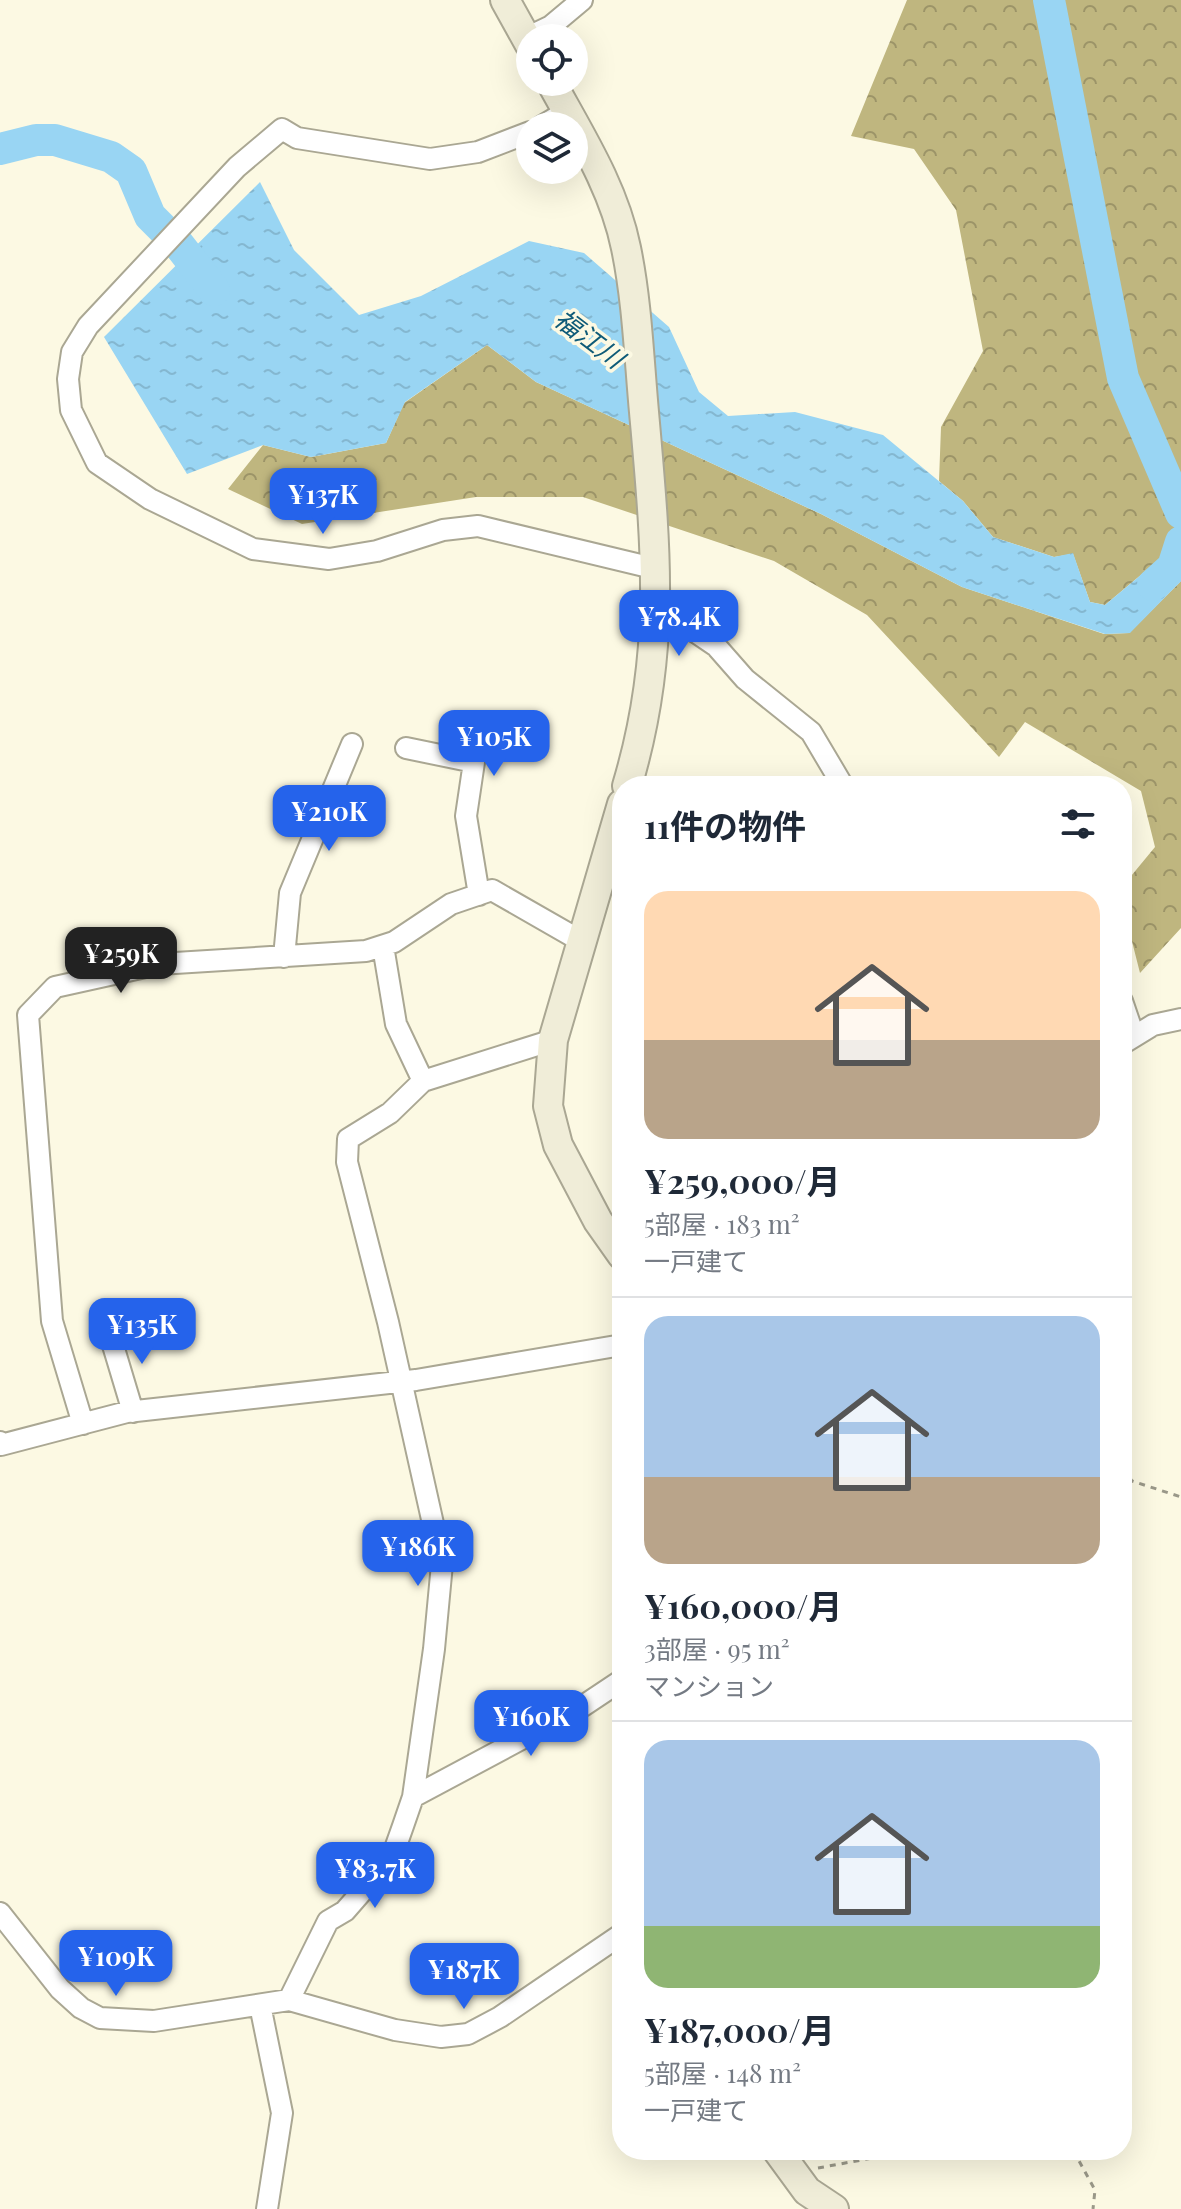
<!DOCTYPE html>
<html lang="ja">
<head>
<meta charset="utf-8">
<style>
  body { margin:0; font-family:"Playfair Display","Noto Sans JP",serif; background:#f6f6f7; color:#1f2937; height:100vh; display:flex; flex-direction:column; font-size:30px; white-space:nowrap }
  * { box-sizing:border-box; margin:0 }
  p { font-size:26px; color:#747a83 }
  .icon { flex:none; width:44px; height:44px; fill:none; stroke:currentColor; stroke-width:2; stroke-linecap:round; stroke-linejoin:round }
  .map { position:relative; flex:1; overflow:hidden }
  .details { position:absolute; left:612px; top:776px; width:520px; height:1384px; display:flex; flex-direction:column; background:#fff; border-radius:32px; box-shadow:0 8px 32px #0002 }
  .details>* { flex:none }
  .buttons { position:absolute; left:516px; top:24px; display:grid; gap:16px }
  .buttons a { display:grid; place-items:center; width:72px; height:72px; border-radius:50%; background:#fff; box-shadow:0 8px 32px #0002; font-size:40px }
  .price { position:absolute; translate:-50% -68px; padding:0 18px; border-radius:16px; background:#2563eb; color:#fff; font-size:26px; line-height:52px; filter:drop-shadow(0 2px 4px #0008) }
  .price::after { content:''; position:absolute; left:50%; top:48px; width:24px; height:18px; margin-left:-12px; background:inherit; clip-path:polygon(0 0,100% 0,50% 100%) }
  .price.active { background:#222; color:#fff }
  ul { padding:0; list-style:none }
  li { display:grid; align-content:center; gap:16px; height:424px; padding:0 32px }
  li+li { border-top:2px solid #e0e1e3 }
  li span { display:grid; place-items:center; height:248px; border-radius:24px; color:#555 }
  li>.icon { margin-inline-start:auto }
  span .icon { width:144px; height:144px; fill:#fffc; stroke-width:1 }
  li b { font-size:34px }
  h2 { display:flex; justify-content:space-between; align-items:center; height:96px; padding:0 32px; font-size:34px }
  .map>svg:first-child { display:block }
  .forest { fill:url(#forest-crowns) }
  .water { fill:url(#water-ripples) }
  .lines { fill:none; stroke-linecap:round; stroke-linejoin:round }
  .river { stroke:#99d5f3; stroke-width:32 }
  .street-casing { stroke:#aaa793; stroke-width:24 }
  .secondary-casing { stroke:#aaa793; stroke-width:32 }
  .path { stroke:#9a9889; stroke-width:3; stroke-dasharray:6 6; stroke-linecap:butt }
  .street { stroke:#fff; stroke-width:20 }
  .secondary { stroke:#f0edd8; stroke-width:28 }
  .labels { text-anchor:middle; stroke-width:7; stroke-linejoin:round; paint-order:stroke }
  .water-label { font-size:26px; font-style:italic; fill:#0f5b78; stroke:#fcf9e3 }
</style>
</head>
<body>
<div class="map">
<svg width="1181" height="2209" viewBox="0 0 1181 2209">
  <defs>
    <pattern id="forest-crowns" width="20" height="18" patternUnits="userSpaceOnUse" patternTransform="scale(2)"><rect width="20" height="18" fill="#bfb67f"/><path d="M2 6a3 3 0 1 1 6 0M12 15a3 3 0 1 1 6 0" fill="none" stroke="#9c9468"/></pattern>
    <pattern id="water-ripples" width="26" height="14" patternUnits="userSpaceOnUse" patternTransform="scale(2)"><rect width="26" height="14" fill="#99d5f3"/><path d="M2 4q2-2 4 0t4 0M15 11q2-2 4 0t4 0" fill="none" stroke="#84b7d0"/></pattern>
  </defs>
  <rect width="100%" height="100%" fill="#fcf9e3"/>
  <!-- forest -->
  <path class="forest" d="M 907,0 L 1181,0 L 1181,551 L 1148,569 L 1105,605 L 1090,602 L 1073,554 L 1054,557 L 993,537 L 963,501 L 939,481 L 941,427 L 983,351 L 956,210 L 914,149 L 851,136 Z
    M 487,345 L 536,382 L 821,514 L 962,587 L 1104,634 L 1129,633 L 1181,581 L 1181,928 L 1140,973 L 1122,902 L 1122,887 L 1155,847 L 1141,791 L 1025,722 L 999,757 L 867,615 L 774,561 L 583,497 L 476,497 L 302,524 L 228,489 L 263,445 L 311,457 L 386,443 L 404,403 Z"/>
  <!-- water -->
  <path class="water" d="M 260,182 L 294,250 L 359,315 L 421,296 L 529,241 L 584,253 L 669,327 L 699,392 L 728,416 L 795,412 L 883,435 L 963,501 L 993,537 L 1054,557 L 1073,553 L 1090,602 L 1105,605 L 1148,569 L 1181,551 L 1181,581 L 1130,633 L 1105,634 L 962,587 L 821,514 L 536,382 L 487,345 L 405,402 L 386,443 L 311,457 L 263,445 L 187,474 L 104,337 Z"/>
  <g class="lines">
    <!-- river -->
    <path class="river" d="M 1049,0 L 1123,378 L 1181,513
      M 0,149 L 36,140 L 55,140 L 111,157 L 131,171 L 150,216 L 179,245 L 214,290
      M 1153,585 L 1173,567 L 1181,542"/>
    <defs>
      <path id="street" d="M 526,38 L 551,26 L 582,0
        M 542,126 L 567,111
        M 530,132 L 478,152 L 430,159 L 297,138 L 282,129 L 237,167 L 88,326 L 72,352 L 68,379 L 71,410 L 97,463 L 150,499 L 253,549 L 329,559 L 377,551 L 443,530 L 478,526 L 657,569
        M 655,612 L 688,627 L 716,646 L 745,679 L 811,732 L 843,786
        M 406,748 L 474,762 L 466,816 L 479,895
        M 383,946 L 396,1024 L 423,1081
        M 284,957 L 290,893 L 352,744
        M 1122,1001 L 1134,1036
        M 1122,1044 L 1153,1025 L 1181,1019
        M 109,1332 L 133,1412
        M 83,1424 L 52,1321 L 28,1015 L 55,987 L 159,964 L 366,951 L 394,942 L 451,904 L 492,890 L 581,941
        M 0,1442 L 1,1445 L 127,1412 L 416,1380 L 622,1345
        M 413,1797 L 583,1706 L 622,1680
        M 0,1913 L 60,1989 L 81,2008 L 100,2018 L 154,2021 L 289,2000 L 395,2030 L 441,2037 L 468,2034 L 500,2017 L 622,1934
        M 289,2000 L 328,1921 L 345,1911 L 392,1857 L 403,1826 L 413,1797 L 434,1649 L 442,1564 L 388,1322 L 347,1162 L 348,1139 L 390,1113 L 423,1081 L 553,1040
        M 260,2005 L 282,2113 L 267,2209"/>
      <path id="secondary" d="M 505,0 L 530,45
        M 551,82 C 580,135 614,188 626,248 C 637,301 639,357 644,412 C 656,547 667,653 627,786
        M 622,804 L 553,1040 L 548,1106 L 558,1145 L 598,1221 L 622,1255
        M 777,2150 L 807,2191 L 834,2209"/>
    </defs>
    <!-- street casing -->
    <use href="#street" class="street-casing"/>
    <!-- secondary casing -->
    <use href="#secondary" class="secondary-casing"/>
    <!-- path -->
    <path class="path" d="M 1122,1468 L 1132,1481 L 1181,1497
      M 1081,2150 L 1078,2159 L 1095,2190 L 1093,2209
      M 818,2168 L 916,2150"/>
    <!-- street -->
    <use href="#street" class="street"/>
    <!-- secondary -->
    <use href="#secondary" class="secondary"/>
  </g>
  <g class="labels">
    <!-- water labels -->
    <g class="water-label">
      <text transform="translate(589 339) rotate(37)" y="9">福江川</text>
    </g>
  </g>
</svg>
<div class="buttons">
<a><svg class="icon" aria-label="locate" viewBox="0 0 24 24"><circle cx="12" cy="12" r="6"/><path d="M12 2v4M12 18v4M2 12h4M18 12h4"/></svg></a>
<a><svg class="icon" aria-label="layers" viewBox="0 0 24 24"><path d="M12 4l9 5-9 5-9-5zM3 14l9 5 9-5"/></svg></a>
</div>
<b class="price" style="left:323px;top:536px">¥137K</b>
<b class="price" style="left:679px;top:658px">¥78.4K</b>
<b class="price" style="left:494px;top:778px">¥105K</b>
<b class="price" style="left:329px;top:853px">¥210K</b>
<b class="price active" style="left:121px;top:995px">¥259K</b>
<b class="price" style="left:142px;top:1366px">¥135K</b>
<b class="price" style="left:418px;top:1588px">¥186K</b>
<b class="price" style="left:531px;top:1758px">¥160K</b>
<b class="price" style="left:375px;top:1910px">¥83.7K</b>
<b class="price" style="left:116px;top:1998px">¥109K</b>
<b class="price" style="left:464px;top:2011px">¥187K</b>
<section class="details">
<h2>11件の物件<svg class="icon" aria-label="filters" viewBox="0 0 24 24"><path d="M4 7h16M4 17h16"/><circle cx="9" cy="7" r="2"/><circle cx="15" cy="17" r="2"/></svg></h2>
<ul>
<li><span style="background:linear-gradient(#ffd9b3 60%,#b9a48a 0)"><svg class="icon" aria-label="home" viewBox="0 0 24 24"><path d="M3 11l9-7 9 7M6 9v11h12V9"/></svg></span><div><b>¥259,000/月</b><p>5部屋 · 183 m²</p><p>一戸建て</p></div></li>
<li><span style="background:linear-gradient(#a9c7e8 65%,#b9a48a 0)"><svg class="icon" aria-label="home" viewBox="0 0 24 24"><path d="M3 11l9-7 9 7M6 9v11h12V9"/></svg></span><div><b>¥160,000/月</b><p>3部屋 · 95 m²</p><p>マンション</p></div></li>
<li><span style="background:linear-gradient(#a9c7e8 75%,#8fb573 0)"><svg class="icon" aria-label="home" viewBox="0 0 24 24"><path d="M3 11l9-7 9 7M6 9v11h12V9"/></svg></span><div><b>¥187,000/月</b><p>5部屋 · 148 m²</p><p>一戸建て</p></div></li>
</ul>
</section>
</div>
</body>
</html>
